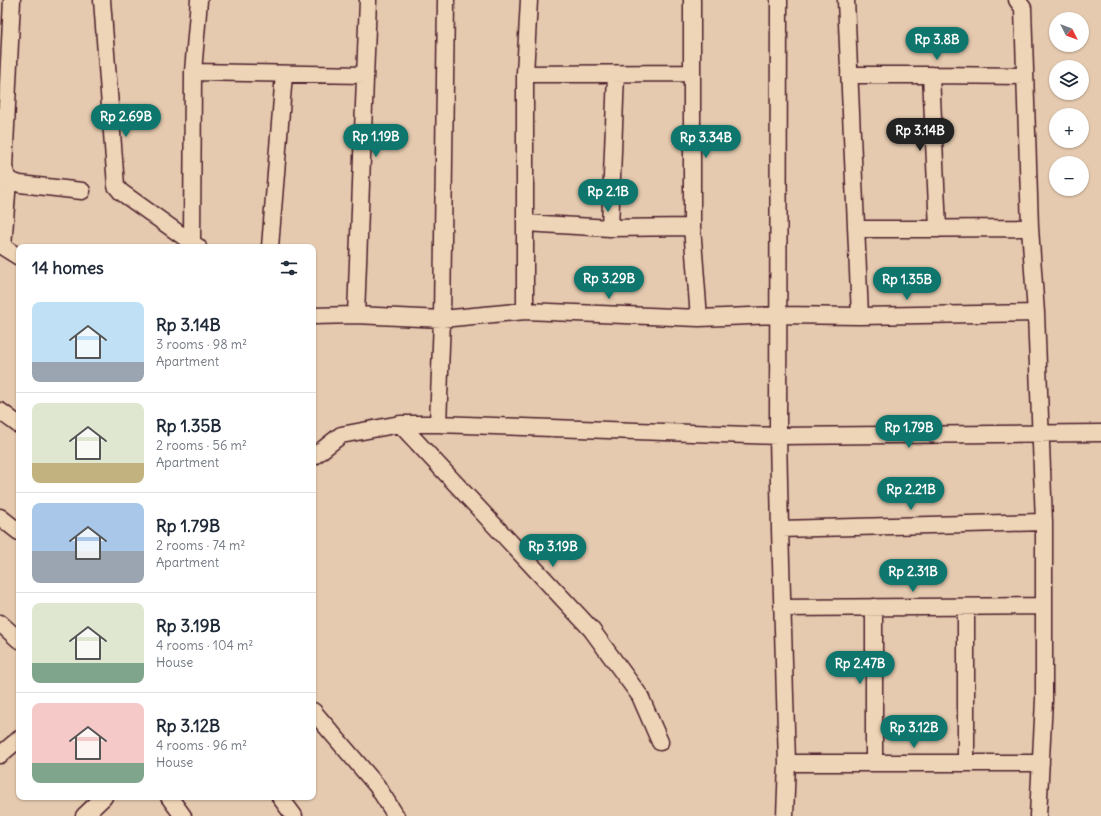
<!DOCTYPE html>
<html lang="en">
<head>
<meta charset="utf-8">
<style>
  body { margin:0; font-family:Delius,sans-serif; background:#f2f2f3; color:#1f2937; height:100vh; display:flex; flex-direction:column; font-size:15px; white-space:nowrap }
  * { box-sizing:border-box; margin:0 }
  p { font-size:13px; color:#747a83 }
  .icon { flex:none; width:22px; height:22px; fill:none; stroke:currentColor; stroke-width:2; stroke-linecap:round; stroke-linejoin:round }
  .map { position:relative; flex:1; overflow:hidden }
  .side { position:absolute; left:16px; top:244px; width:300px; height:556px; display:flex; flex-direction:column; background:#fff; border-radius:8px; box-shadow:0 1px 3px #0004 }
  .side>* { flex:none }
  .needle { width:26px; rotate:132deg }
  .controls { position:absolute; left:1049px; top:12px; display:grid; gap:8px }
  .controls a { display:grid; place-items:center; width:40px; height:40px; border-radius:50%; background:#fff; box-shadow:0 1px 3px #0004; font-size:20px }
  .price { position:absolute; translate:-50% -34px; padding:0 9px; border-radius:14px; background:#0f766e; color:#fff; font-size:13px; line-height:26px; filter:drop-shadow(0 1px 2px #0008) }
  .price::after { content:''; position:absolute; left:50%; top:24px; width:12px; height:9px; margin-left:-6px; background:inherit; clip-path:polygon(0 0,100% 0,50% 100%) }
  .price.active { background:#222; color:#fff }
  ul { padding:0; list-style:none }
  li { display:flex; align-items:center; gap:12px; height:100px; padding:0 16px }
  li+li { border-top:1px solid #e0e1e3 }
  li span { display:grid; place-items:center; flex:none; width:112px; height:80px; border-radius:8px; color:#555 }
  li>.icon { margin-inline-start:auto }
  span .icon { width:48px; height:48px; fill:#fffc; stroke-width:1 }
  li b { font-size:17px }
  h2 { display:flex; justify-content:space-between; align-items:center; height:48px; padding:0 16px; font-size:17px }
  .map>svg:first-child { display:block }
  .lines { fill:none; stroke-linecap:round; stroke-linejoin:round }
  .street-casing { stroke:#4a1f2b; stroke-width:19 }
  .street { stroke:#efd5b7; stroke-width:16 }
</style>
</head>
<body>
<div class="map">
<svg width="1101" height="816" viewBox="0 0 1101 816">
  <rect width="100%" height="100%" fill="#e5caaf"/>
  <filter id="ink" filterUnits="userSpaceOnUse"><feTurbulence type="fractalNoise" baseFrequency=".025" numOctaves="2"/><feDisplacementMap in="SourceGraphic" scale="8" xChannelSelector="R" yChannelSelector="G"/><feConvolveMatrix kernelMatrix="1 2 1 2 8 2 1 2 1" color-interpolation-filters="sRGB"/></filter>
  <g filter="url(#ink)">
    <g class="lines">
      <defs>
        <path id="street" d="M 12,0 L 4,167 L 8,180 L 3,247 L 19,257
          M 102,0 L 116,186 L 121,192 L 198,247
          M 692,0 L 692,227 L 699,318
          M 779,0 L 778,436 L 780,529 L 787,763 L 785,816
          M 846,0 L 860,316
          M 1017,0 L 1023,8 L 1030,228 L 1036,313 L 1044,522 L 1044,700 L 1038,816
          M 193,72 L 365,75
          M 525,74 L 691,73
          M 849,75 L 931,75 L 1025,76
          M 931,75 L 938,229
          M 8,180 L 20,184 L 82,191
          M 525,223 L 610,228 L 692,227
          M 610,228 L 616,74
          M 856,229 L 1030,228
          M 192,242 L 193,72 L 199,0
          M 270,247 L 284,74
          M 525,311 L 525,74 L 529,0
          M 356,315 L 368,0
          M 313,316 L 356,315 L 442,319 L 525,311 L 699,318 L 778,315 L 860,316 L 1036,313
          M 0,411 L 19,425
          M 400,424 L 591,629 L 640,696 L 660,742
          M 438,424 L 442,319 L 446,0
          M 313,457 L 341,435 L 400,424 L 438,424 L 778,436 L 1101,433
          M 0,517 L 19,532
          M 780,529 L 1044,522
          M 874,607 L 874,763
          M 966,607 L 966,763
          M 782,608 L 1044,606
          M 0,623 L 19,640
          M 313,711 L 377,786 L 396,816
          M 0,755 L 19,739
          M 787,763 L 1041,763
          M 169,797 L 183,816
          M 280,797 L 294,816
          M 84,816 L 104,797"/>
      </defs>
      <!-- street casing -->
      <use href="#street" class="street-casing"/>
      <!-- street -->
      <use href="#street" class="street"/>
    </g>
  </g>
</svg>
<div class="controls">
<a><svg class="needle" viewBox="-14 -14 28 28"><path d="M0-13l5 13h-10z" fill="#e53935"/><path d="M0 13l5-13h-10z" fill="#747a83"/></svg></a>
<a><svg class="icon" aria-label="layers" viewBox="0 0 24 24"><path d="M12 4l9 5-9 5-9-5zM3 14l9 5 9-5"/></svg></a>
<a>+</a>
<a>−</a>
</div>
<b class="price" style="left:937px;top:61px">Rp 3.8B</b>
<b class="price" style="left:126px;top:138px">Rp 2.69B</b>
<b class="price active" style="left:920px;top:152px">Rp 3.14B</b>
<b class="price" style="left:376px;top:158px">Rp 1.19B</b>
<b class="price" style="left:706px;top:159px">Rp 3.34B</b>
<b class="price" style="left:608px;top:213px">Rp 2.1B</b>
<b class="price" style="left:609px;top:300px">Rp 3.29B</b>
<b class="price" style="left:907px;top:301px">Rp 1.35B</b>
<b class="price" style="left:909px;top:449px">Rp 1.79B</b>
<b class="price" style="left:911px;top:511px">Rp 2.21B</b>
<b class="price" style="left:553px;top:568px">Rp 3.19B</b>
<b class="price" style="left:913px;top:593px">Rp 2.31B</b>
<b class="price" style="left:860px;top:685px">Rp 2.47B</b>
<b class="price" style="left:914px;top:749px">Rp 3.12B</b>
<section class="side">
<h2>14 homes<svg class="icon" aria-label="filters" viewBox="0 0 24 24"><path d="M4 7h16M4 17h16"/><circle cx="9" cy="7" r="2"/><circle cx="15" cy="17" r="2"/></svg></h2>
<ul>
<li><span style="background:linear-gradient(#bfe0f5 75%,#9aa5b1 0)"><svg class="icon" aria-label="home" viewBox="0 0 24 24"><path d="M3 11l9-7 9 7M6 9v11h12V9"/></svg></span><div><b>Rp 3.14B</b><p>3 rooms · 98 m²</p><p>Apartment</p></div></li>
<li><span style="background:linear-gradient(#dfe7d0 75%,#c2b280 0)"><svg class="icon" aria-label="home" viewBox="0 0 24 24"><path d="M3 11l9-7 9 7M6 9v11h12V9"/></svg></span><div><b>Rp 1.35B</b><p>2 rooms · 56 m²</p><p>Apartment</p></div></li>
<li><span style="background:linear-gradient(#a9c7e8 60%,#9aa5b1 0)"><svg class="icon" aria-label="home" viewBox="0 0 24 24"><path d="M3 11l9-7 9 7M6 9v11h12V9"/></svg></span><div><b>Rp 1.79B</b><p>2 rooms · 74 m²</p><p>Apartment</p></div></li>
<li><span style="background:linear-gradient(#dfe7d0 75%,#7fa58c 0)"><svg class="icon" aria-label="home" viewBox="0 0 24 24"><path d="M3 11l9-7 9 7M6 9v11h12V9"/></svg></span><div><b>Rp 3.19B</b><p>4 rooms · 104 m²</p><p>House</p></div></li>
<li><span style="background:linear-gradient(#f6c9c9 75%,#7fa58c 0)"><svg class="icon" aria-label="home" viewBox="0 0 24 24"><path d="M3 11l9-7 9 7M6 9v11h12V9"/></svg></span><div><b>Rp 3.12B</b><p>4 rooms · 96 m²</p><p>House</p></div></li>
</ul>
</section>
</div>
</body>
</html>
